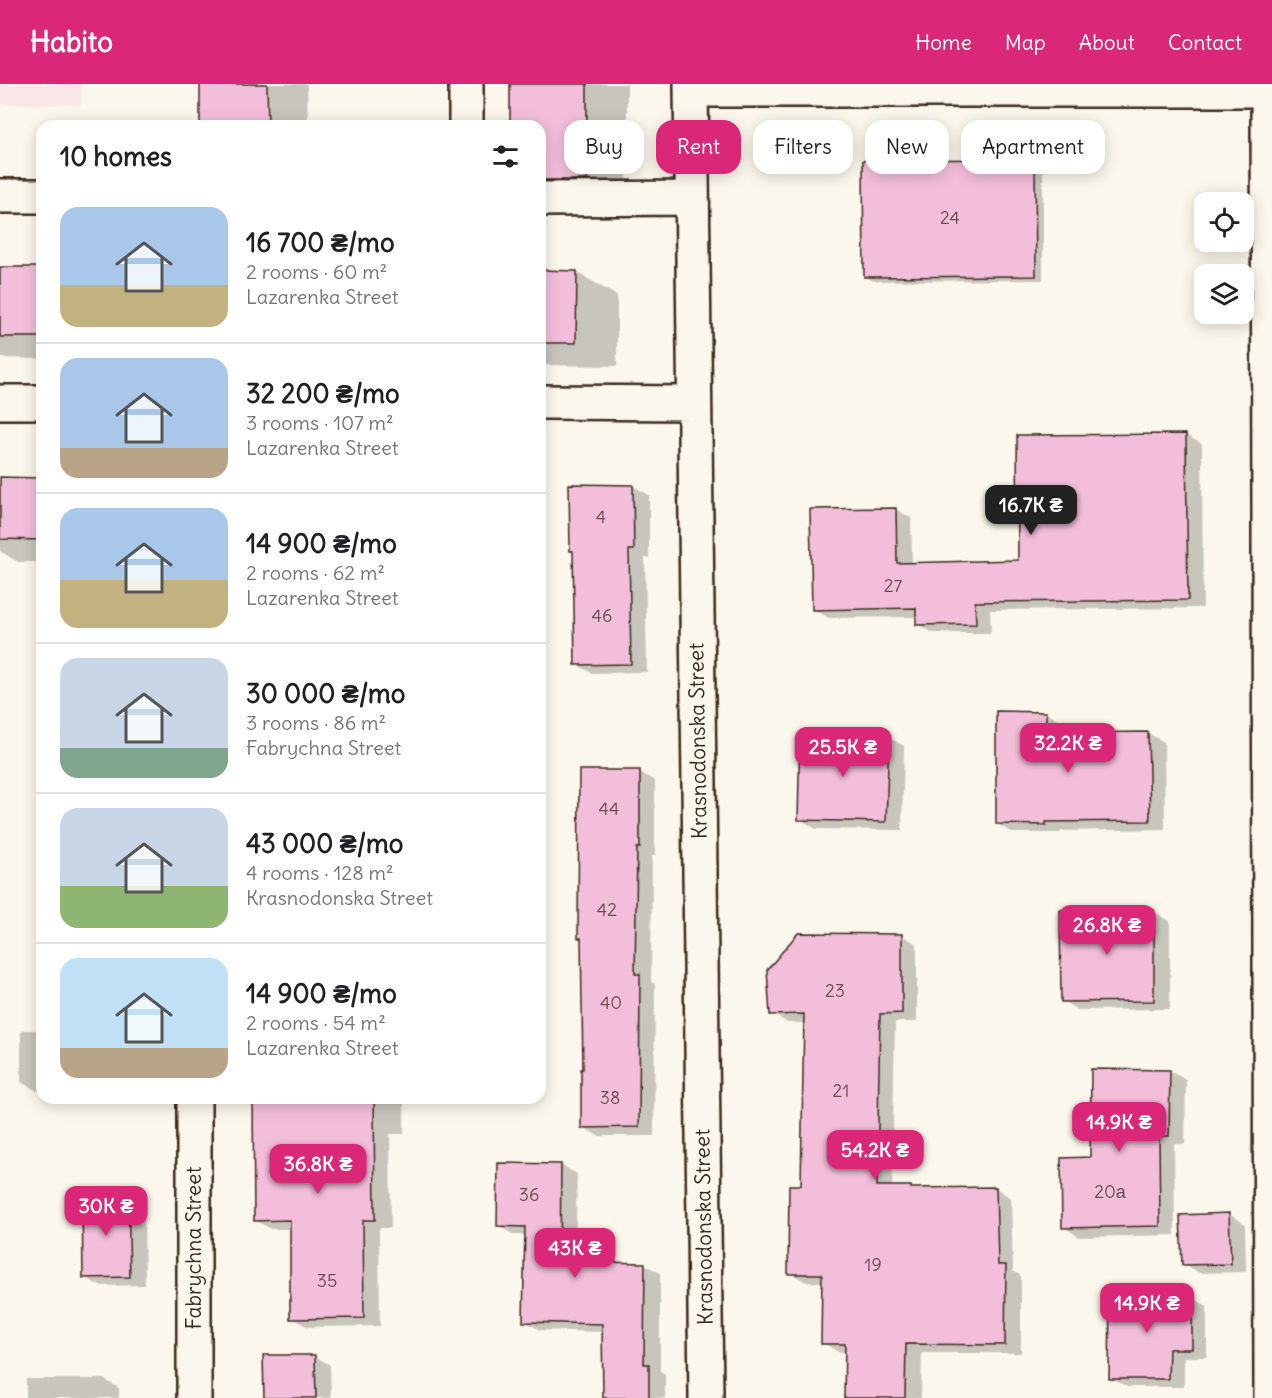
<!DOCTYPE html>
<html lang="en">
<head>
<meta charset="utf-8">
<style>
  body { margin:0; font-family:Delius,sans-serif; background:#f6f6f6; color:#202124; height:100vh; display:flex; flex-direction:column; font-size:22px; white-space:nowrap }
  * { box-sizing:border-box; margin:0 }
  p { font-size:20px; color:#757577 }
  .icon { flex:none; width:33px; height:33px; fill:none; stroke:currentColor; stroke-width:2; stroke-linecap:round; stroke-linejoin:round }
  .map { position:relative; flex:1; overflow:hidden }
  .drawer { position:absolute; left:36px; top:36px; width:510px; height:984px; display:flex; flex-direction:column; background:#fff; border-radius:18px; box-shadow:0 3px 15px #0003 }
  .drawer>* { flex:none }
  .banner { position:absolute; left:564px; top:36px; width:570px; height:54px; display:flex; gap:12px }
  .tools { position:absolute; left:1194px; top:108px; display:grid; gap:12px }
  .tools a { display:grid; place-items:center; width:60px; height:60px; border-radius:12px; background:#fff; box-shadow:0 3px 15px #0003; font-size:30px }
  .price { position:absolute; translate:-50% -51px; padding:0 14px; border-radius:12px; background:#db2777; color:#fff; font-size:20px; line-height:39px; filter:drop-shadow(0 2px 3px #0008) }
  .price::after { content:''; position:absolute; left:50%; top:36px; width:18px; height:14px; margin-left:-9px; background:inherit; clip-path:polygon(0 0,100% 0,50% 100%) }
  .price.current { background:#222; color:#fff }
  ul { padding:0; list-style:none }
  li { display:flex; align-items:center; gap:18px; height:150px; padding:0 24px }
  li+li { border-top:2px solid #e0e0e0 }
  li span { display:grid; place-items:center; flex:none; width:168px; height:120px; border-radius:18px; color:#555 }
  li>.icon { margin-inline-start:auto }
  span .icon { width:72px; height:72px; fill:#fffc; stroke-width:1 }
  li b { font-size:26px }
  h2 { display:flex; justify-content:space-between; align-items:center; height:72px; padding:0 24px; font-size:26px }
  .chip { padding:0 21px; border-radius:18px; background:#fff; box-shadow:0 3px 15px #0003; font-size:21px; line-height:54px }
  .chip.current { background:#db2777; color:#fff }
  header { display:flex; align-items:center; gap:36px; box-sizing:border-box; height:84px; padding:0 30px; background:#db2777; color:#fff }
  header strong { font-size:28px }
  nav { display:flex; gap:33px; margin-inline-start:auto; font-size:21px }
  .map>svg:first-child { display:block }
  .built { fill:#f9e6e7 }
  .shadow { fill:#0003 }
  .building { fill:#f3beda; stroke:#3b2a1e; stroke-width:1.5 }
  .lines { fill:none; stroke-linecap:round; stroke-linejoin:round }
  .minor-casing { stroke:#3b2a1e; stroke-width:38 }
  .minor { stroke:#fbf7ec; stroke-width:33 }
  .labels { text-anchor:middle; stroke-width:4.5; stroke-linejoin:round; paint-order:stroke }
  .number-label { font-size:18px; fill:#694f4d }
  .street-label { font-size:21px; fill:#3b2a1e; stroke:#fbf7ec }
</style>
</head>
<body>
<header>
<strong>Habito</strong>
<nav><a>Home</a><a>Map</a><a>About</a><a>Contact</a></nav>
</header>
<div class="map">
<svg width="1272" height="1314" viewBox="0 0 1272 1314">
  <rect width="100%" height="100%" fill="#fbf7ec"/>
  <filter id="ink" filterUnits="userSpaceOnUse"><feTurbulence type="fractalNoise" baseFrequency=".0167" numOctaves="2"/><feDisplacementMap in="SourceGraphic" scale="12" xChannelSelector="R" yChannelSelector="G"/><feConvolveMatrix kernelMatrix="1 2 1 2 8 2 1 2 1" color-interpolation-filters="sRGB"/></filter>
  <g filter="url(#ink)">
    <!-- built -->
    <path class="built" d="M 0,0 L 81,0 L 81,21 L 0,20 Z"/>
    <!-- shadow -->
    <path class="shadow" d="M 201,0 L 307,0 L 308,42 L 202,42 Z
      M 511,0 L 627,0 L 627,118 L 540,112 L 540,42 L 512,42 Z
      M 1035,76 L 1043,81 L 1043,196 L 873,197 L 866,192 L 865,78 Z
      M 0,184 L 42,184 L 42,275 L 0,274 Z
      M 540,188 L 577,188 L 617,212 L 617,282 L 540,281 Z
      M 1186,351 L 1202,360 L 1203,524 L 990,526 L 991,549 L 933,549 L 917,540 L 917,533 L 829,534 L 813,525 L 895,425 L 911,434 L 912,480 L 1019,478 Z
      M 0,395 L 42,395 L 42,478 L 18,478 L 0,467 Z
      M 633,402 L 649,411 L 649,474 L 645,474 L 647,588 L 592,589 L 576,580 Z
      M 1046,629 L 1062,638 L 1062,651 L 1148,649 L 1164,658 L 1165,745 L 1061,747 L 1061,749 L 1013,749 L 997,740 Z
      M 888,653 L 904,662 L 902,746 L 816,745 L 800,735 Z
      M 639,688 L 655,697 L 655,772 L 652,772 L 651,898 L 655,900 L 654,1052 L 598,1052 L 583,1043 L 584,987 L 583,855 L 579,853 Z
      M 1154,828 L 1170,837 L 1170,925 L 1078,926 L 1062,917 Z
      M 901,851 L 917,860 L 917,938 L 895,938 L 892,1103 L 913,1105 L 996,1104 L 1011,1114 L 1013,1187 L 1021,1192 L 1021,1269 L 922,1269 L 921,1314 L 845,1314 L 846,1268 L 838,1268 L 823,1259 L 823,1198 L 806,1198 L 790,1189 L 802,1103 L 806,939 L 788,939 L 772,930 Z
      M 21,946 L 42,946 L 42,1007 L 37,1007 L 21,998 Z
      M 1170,987 L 1186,996 L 1185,1060 L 1174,1060 L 1175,1151 L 1079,1153 L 1064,1143 L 1092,1075 Z
      M 248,1014 L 404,1014 L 404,1050 L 390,1050 L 391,1144 L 379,1144 L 380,1242 L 308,1243 L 292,1234 L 291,1145 L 271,1145 L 255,1136 L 255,1020 L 248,1016 Z
      M 561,1081 L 577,1090 L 575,1179 L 644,1180 L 660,1189 L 660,1287 L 665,1290 L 665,1314 L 604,1314 L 604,1248 L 540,1246 L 524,1237 L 526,1151 L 514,1151 L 499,1142 Z
      M 128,1113 L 144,1122 L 145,1201 L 100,1202 L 84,1193 Z
      M 1229,1130 L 1245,1140 L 1246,1188 L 1199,1189 L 1184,1180 Z
      M 1191,1213 L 1207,1222 L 1207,1273 L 1184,1273 L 1184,1303 L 1127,1303 L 1111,1294 Z
      M 314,1272 L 330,1281 L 331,1314 L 266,1314 Z
      M 26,1295 L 103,1295 L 119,1304 L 119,1314 L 26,1314 Z"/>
    <!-- building -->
    <path class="building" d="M 200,0 L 267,0 L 268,42 L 200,42 Z
      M 510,0 L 587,0 L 587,96 L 540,96 L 540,42 L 510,42 Z
      M 1035,75 L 1036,192 L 864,193 L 863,76 Z
      M 0,183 L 42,183 L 42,253 L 0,253 Z
      M 540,186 L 577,187 L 576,259 L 540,259 Z
      M 1186,350 L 1188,516 L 975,518 L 976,540 L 916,541 L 916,524 L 812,526 L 810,425 L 896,424 L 897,479 L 1018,476 L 1017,351 Z
      M 0,393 L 42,394 L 42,456 L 0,455 Z
      M 569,400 L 633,401 L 634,466 L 629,466 L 631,580 L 575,581 L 573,467 L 570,467 Z
      M 996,627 L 1046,628 L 1046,649 L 1148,648 L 1150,737 L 1046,738 L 1046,741 L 996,740 Z
      M 800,650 L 889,651 L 886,738 L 798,736 Z
      M 579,686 L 640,686 L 640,764 L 637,764 L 635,890 L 640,890 L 639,1043 L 581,1044 L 581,985 L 583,985 L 581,854 L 578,854 Z
      M 1060,826 L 1154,826 L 1154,917 L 1061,918 Z
      M 798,849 L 902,850 L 902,929 L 880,930 L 877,1102 L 911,1102 L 911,1104 L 996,1103 L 998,1181 L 1006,1181 L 1005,1261 L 906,1260 L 905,1314 L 844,1314 L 845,1260 L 821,1260 L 822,1190 L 788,1190 L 789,1101 L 801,1101 L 804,930 L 770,931 L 767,886 Z
      M 1091,985 L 1170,986 L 1169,1052 L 1159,1052 L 1160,1142 L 1062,1144 L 1061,1074 L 1090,1073 Z
      M 253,1014 L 374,1014 L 375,1136 L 363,1136 L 364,1234 L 290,1235 L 290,1136 L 254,1137 Z
      M 498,1079 L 561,1080 L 560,1177 L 645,1179 L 644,1280 L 649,1280 L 649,1314 L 603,1314 L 602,1240 L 523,1238 L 525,1143 L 497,1142 Z
      M 128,1112 L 130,1193 L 83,1194 L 82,1113 Z
      M 1229,1129 L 1231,1180 L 1182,1181 L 1180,1131 Z
      M 1110,1211 L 1192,1211 L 1192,1265 L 1169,1265 L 1168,1295 L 1109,1295 Z
      M 263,1271 L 315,1271 L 316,1314 L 264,1314 Z"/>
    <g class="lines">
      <defs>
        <path id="minor" d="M 466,0 L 466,42
          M 691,0 L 706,1314
          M 1268,0 L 1271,1314
          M 692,6 L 1272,6
          M 0,112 L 42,112
          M 540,115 L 692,114
          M 0,318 L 42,318
          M 540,318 L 694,319
          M 194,1014 L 194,1314"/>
      </defs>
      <!-- minor casing -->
      <use href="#minor" class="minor-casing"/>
      <!-- minor -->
      <use href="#minor" class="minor"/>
    </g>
  </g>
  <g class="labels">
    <!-- number labels -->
    <g class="number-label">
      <text x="950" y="140">24</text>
      <text x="601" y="439">4</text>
      <text x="893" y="508">27</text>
      <text x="602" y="538">46</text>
      <text x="609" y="731">44</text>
      <text x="607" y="832">42</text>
      <text x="835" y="913">23</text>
      <text x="611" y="925">40</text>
      <text x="841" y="1013">21</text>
      <text x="610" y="1020">38</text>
      <text x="1110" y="1114">20а</text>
      <text x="529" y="1117">36</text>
      <text x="873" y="1187">19</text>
      <text x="327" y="1203">35</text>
    </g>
    <!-- street labels -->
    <g class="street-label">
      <text transform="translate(698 657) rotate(-91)" y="7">Krasnodonska Street</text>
      <text transform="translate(704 1143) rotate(-91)" y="7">Krasnodonska Street</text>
      <text transform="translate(194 1164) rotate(-90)" y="7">Fabrychna Street</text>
    </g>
  </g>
</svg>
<div class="tools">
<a><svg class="icon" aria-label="locate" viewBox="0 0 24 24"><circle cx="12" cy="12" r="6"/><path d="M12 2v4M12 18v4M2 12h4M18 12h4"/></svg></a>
<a><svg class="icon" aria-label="layers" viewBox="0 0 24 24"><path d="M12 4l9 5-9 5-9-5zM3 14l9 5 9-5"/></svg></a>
</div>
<b class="price current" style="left:1031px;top:452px">16.7K ₴</b>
<b class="price" style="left:1068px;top:690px">32.2K ₴</b>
<b class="price" style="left:843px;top:694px">25.5K ₴</b>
<b class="price" style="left:1107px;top:872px">26.8K ₴</b>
<b class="price" style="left:1119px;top:1069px">14.9K ₴</b>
<b class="price" style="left:875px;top:1097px">54.2K ₴</b>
<b class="price" style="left:318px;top:1111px">36.8K ₴</b>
<b class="price" style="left:106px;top:1153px">30K ₴</b>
<b class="price" style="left:575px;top:1195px">43K ₴</b>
<b class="price" style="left:1147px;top:1250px">14.9K ₴</b>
<div class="banner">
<a class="chip">Buy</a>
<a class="chip current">Rent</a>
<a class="chip">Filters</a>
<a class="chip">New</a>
<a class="chip">Apartment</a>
</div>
<section class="drawer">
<h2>10 homes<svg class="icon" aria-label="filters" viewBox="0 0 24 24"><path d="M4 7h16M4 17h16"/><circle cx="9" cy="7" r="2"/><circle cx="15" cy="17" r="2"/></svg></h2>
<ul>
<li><span style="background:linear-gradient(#a9c7e8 65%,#c2b280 0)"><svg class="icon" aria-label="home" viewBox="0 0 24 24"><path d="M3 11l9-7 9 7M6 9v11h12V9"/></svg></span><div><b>16 700 ₴/mo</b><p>2 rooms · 60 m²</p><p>Lazarenka Street</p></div></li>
<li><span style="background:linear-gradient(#a9c7e8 75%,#b9a48a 0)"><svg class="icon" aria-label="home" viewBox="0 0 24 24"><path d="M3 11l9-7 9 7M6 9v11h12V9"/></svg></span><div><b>32 200 ₴/mo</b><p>3 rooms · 107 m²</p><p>Lazarenka Street</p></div></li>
<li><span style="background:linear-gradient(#a9c7e8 60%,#c2b280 0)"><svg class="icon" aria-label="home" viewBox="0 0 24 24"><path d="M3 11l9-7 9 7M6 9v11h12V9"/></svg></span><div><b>14 900 ₴/mo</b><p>2 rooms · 62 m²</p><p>Lazarenka Street</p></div></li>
<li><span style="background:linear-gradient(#c9d6e8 75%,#7fa58c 0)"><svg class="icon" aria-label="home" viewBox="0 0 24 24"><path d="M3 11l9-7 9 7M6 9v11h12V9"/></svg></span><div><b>30 000 ₴/mo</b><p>3 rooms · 86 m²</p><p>Fabrychna Street</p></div></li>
<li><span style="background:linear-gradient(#c9d6e8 65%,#8fb573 0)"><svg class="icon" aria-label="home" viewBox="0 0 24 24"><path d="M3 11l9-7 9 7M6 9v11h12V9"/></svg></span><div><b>43 000 ₴/mo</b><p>4 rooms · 128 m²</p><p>Krasnodonska Street</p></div></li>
<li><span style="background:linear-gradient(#bfe0f5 75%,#b9a48a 0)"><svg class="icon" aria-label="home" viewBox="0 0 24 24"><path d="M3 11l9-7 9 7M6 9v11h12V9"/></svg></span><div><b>14 900 ₴/mo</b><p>2 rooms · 54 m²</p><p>Lazarenka Street</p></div></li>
</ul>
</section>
</div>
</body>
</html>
